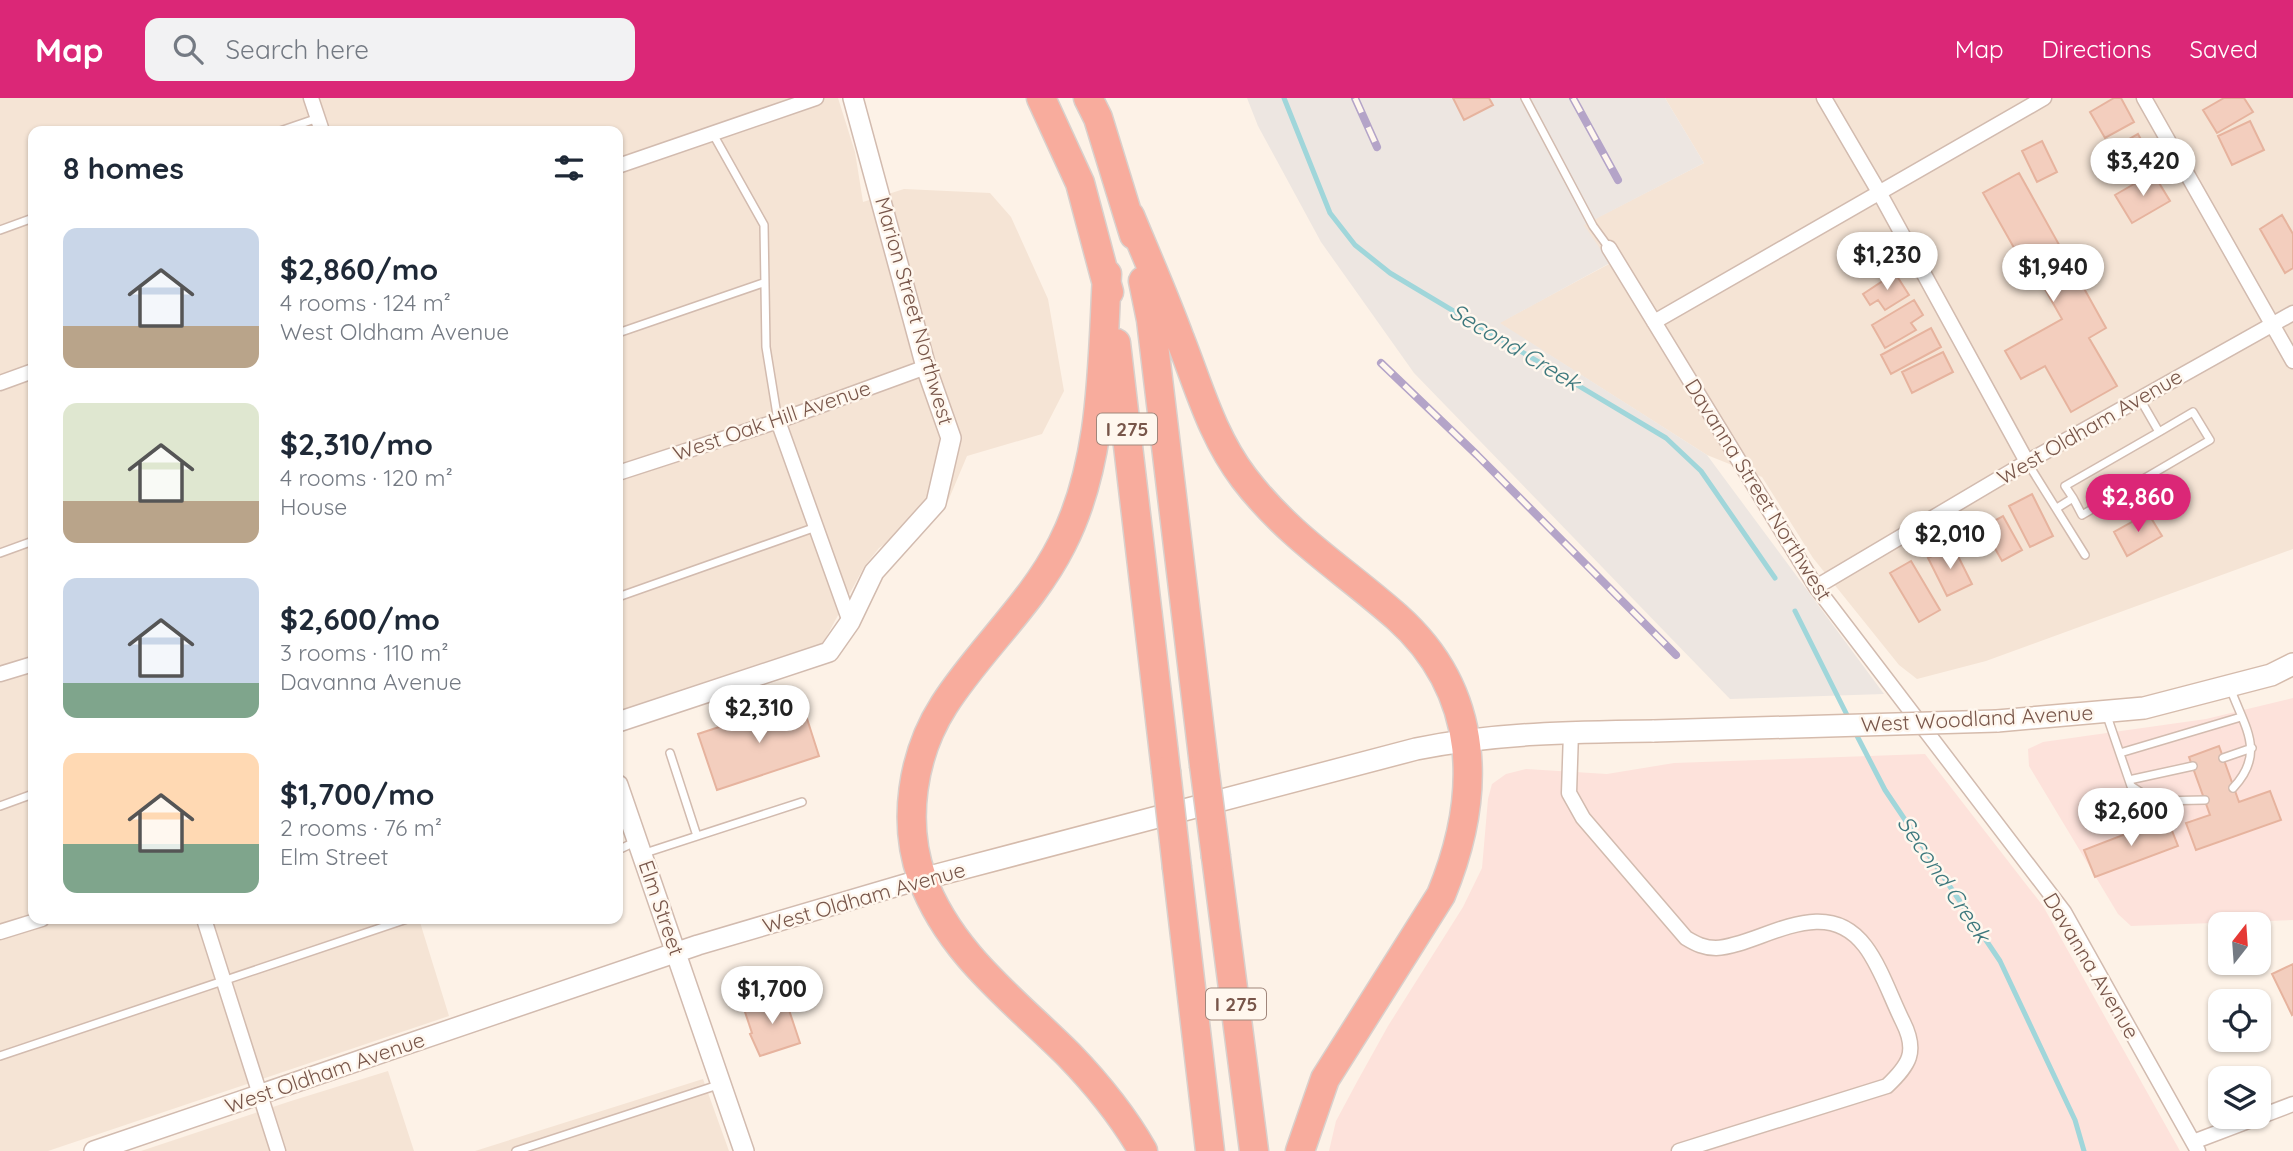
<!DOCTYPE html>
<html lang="en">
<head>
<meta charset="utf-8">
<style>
  body { margin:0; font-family:Quicksand,sans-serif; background:#f2f2f3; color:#1f2937; height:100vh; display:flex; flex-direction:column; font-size:26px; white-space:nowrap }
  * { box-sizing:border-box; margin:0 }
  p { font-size:23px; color:#747a83 }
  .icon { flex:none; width:38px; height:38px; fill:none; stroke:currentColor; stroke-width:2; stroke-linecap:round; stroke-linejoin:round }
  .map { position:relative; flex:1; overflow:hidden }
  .side { position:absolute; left:28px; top:28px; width:595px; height:798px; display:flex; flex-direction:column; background:#fff; border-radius:14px; box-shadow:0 2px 5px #0004 }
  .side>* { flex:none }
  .needle { width:46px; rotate:17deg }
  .fabs { position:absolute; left:2208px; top:814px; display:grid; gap:14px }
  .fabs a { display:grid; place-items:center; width:63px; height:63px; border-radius:14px; background:#fff; box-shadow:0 2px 5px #0004; font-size:35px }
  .price { position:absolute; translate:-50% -60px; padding:0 16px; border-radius:24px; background:#fff; color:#222; font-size:23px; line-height:46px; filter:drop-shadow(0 2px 4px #0008) }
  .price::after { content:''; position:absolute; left:50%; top:42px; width:21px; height:16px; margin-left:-10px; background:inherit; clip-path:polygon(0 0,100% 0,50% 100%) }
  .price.current { background:#db2777; color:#fff }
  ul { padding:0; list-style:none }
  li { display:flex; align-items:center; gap:21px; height:175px; padding:0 35px }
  li span { display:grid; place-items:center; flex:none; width:196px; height:140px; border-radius:14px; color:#555 }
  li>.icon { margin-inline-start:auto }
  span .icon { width:84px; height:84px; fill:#fffc; stroke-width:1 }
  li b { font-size:30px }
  h2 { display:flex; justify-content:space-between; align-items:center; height:84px; padding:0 35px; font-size:30px }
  header { display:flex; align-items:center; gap:42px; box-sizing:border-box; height:98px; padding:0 35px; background:#db2777; color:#fff }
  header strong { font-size:33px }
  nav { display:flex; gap:38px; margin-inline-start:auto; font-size:24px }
  .search { width:490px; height:63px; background:#f2f2f3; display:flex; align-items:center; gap:18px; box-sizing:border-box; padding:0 24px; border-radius:14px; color:#747a83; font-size:26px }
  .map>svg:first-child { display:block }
  .residential { fill:#f5e4d5 }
  .commercial { fill:#fde2db }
  .industrial { fill:#ede6e1 }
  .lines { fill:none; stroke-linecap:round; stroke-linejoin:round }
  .stream { stroke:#a0d6da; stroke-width:5 }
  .building { fill:#f3cebe; stroke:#e6b39e; stroke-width:2 }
  .service-casing { stroke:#d2bbaf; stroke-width:10 }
  .minor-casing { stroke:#d2bbaf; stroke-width:17 }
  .tertiary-casing { stroke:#d2bbaf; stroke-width:22 }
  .secondary-casing { stroke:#d5bbac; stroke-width:24 }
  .motorway-casing { stroke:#d9d0cc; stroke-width:31 }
  .service { stroke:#fff; stroke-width:7 }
  .minor { stroke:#fff; stroke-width:14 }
  .tertiary { stroke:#fff; stroke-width:19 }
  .secondary { stroke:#fff; stroke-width:21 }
  .motorway { stroke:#f8ac9d; stroke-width:28 }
  .rail-casing { stroke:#b4a4c8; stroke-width:8 }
  .rail { stroke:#fff7ee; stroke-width:5; stroke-dasharray:16; stroke-linecap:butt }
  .secondary-bridge-casing { stroke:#d5bbac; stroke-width:24; stroke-linecap:butt }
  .motorway-bridge-casing { stroke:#d9d0cc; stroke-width:31; stroke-linecap:butt }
  .secondary-bridge { stroke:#fff; stroke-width:21 }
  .motorway-bridge { stroke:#f8ac9d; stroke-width:28 }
  .labels { text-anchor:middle; stroke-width:5; stroke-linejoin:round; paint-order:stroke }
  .shield { fill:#fff7ee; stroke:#a0867b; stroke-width:2 }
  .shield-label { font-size:19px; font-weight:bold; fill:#78564a }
  .street-label { font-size:21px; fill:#78564a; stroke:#fff7ee }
  .water-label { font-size:23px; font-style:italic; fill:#3d787d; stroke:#fff7ee }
</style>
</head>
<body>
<header>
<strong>Map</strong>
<div class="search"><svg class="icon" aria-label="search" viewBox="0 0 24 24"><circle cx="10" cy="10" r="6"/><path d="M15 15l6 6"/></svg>Search here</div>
<nav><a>Map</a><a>Directions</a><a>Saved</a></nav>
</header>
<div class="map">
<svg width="2293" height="1053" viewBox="0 0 2293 1053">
  <rect width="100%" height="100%" fill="#fdf2e7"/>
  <!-- residential -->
  <path class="residential" d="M 0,0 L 838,0 L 855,54 L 863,104 L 904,91 L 990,95 L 1011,119 L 1048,201 L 1064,293 L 1042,336 L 967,358 L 948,403 L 879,450 L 864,469 L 822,547 L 618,614 L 618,33 L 33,33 L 33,821 L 419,821 L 449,918 L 48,1053 L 0,1053 Z
    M 1665,0 L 2293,0 L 2293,451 L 1986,563 L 1917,581 L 1899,567 L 1813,460 L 1762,379 L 1707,357 L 1499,225 L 1609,166 L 1583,127 L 1704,65 Z
    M 388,973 L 414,1053 L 141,1053 L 291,1003 Z
    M 703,981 L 729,1053 L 475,1053 Z"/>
  <!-- commercial -->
  <path class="commercial" d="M 2293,600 L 2293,822 L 2131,828 L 2118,816 L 2029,668 L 2028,651 L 2043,644 L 2206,621 Z
    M 1925,656 L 2043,808 L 2180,1053 L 1329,1053 L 1336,1023 L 1358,982 L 1388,928 L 1463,809 L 1482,770 L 1488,701 L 1492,686 L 1506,676 L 1526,671 L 1607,676 L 1674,665 Z"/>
  <!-- industrial -->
  <path class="industrial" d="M 1247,0 L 1665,0 L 1704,65 L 1584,127 L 1610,165 L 1500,225 L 1707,357 L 1884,596 L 1730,601 L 1414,275 L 1321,144 L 1258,28 Z"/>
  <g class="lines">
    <!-- stream -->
    <path class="stream" d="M 1284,0 L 1330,115 L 1355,147 L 1390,175 L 1666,340 L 1701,373 L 1775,480
      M 1795,513 L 1850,623
      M 1854,632 L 1885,692 L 2000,863 L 2075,1022 L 2084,1053"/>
  </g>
  <!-- building -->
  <path class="building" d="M 1453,0 L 1489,0 L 1493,7 L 1464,22 Z
    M 2114,0 L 2121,0 L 2134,24 L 2105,40 L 2090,14 Z
    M 2224,0 L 2244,0 L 2253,14 L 2217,35 L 2203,12 Z
    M 2250,23 L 2264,52 L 2232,67 L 2218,38 Z
    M 2138,36 L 2150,58 L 2117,77 L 2105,55 Z
    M 2042,43 L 2057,74 L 2037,84 L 2022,53 Z
    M 2019,75 L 2062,152 L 2051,158 L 2060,173 L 2071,167 L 2106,230 L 2089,240 L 2117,288 L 2071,314 L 2045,268 L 2021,281 L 2005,253 L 2062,221 L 2041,184 L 2051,178 L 2042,162 L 2026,171 L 1983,95 Z
    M 2153,75 L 2170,103 L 2132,125 L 2115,97 Z
    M 2282,117 L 2293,136 L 2293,170 L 2285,175 L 2260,131 Z
    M 1895,175 L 1909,197 L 1885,212 L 1878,202 L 1870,207 L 1863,196 Z
    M 1914,202 L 1923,217 L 1911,225 L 1916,232 L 1885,250 L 1872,227 Z
    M 1931,230 L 1941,249 L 1891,276 L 1881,257 Z
    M 1943,254 L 1953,274 L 1912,295 L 1902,274 Z
    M 2032,396 L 2053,438 L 2030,449 L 2009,408 Z
    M 2148,415 L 2162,438 L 2127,458 L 2114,434 Z
    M 2003,418 L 2022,452 L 2002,463 L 1983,429 Z
    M 1953,448 L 1972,486 L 1947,498 L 1928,460 Z
    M 1911,463 L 1940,512 L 1919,524 L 1890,475 Z
    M 801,602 L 819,658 L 717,692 L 698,636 Z
    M 2219,648 L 2239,704 L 2270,693 L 2281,722 L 2196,752 L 2186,725 L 2210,717 L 2189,659 Z
    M 2167,720 L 2178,748 L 2095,779 L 2084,752 Z
    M 2293,866 L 2293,916 L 2292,917 L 2272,876 Z
    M 784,897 L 800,945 L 760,958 L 750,936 L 752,935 L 744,911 Z"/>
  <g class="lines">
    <defs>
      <path id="service" d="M 1525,0 L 1593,128 L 1609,150
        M 280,33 L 318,20
        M 713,36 L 764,127 L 766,249 L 778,323
        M 0,132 L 33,120
        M 618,235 L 763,185
        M 2027,364 L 2085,457
        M 2073,400 L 2065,388 L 2159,334
        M 2057,410 L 2073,400 L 2082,417 L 2210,342 L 2193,314 L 2159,334 L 2140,301
        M 0,455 L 33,443
        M 618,499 L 816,429
        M 2231,592 C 2245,630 2266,655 2233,690
        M 2107,618 L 2131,688 L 2154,703 L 2205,702
        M 670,655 L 697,738
        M 2120,655 L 2241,619
        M 2223,660 L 2252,650
        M 2129,682 L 2193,668
        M 0,708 L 33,696
        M 618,752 L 637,743
        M 642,756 L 802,704
        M 0,958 L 407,821
        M 516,1053 L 721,986"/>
      <path id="minor" d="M 311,0 L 322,33
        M 1824,0 L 1879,94 L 2027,364
        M 2144,0 L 2293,263
        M 618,68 L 816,0
        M 1609,150 L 1816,489 L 2064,814 L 2198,1053
        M 1654,224 L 2044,0
        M 0,285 L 33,273
        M 778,323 L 850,524
        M 618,375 L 778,323 L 926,269
        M 1816,489 L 2027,364 L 2293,215
        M 0,576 L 33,566
        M 1571,634 L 1569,695 L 1583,720 L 1686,840 C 1696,846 1704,850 1716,850 C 1760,848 1824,793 1865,848 C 1881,869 1891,900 1903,924 C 1918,954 1909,967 1887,988 L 1679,1053
        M 204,821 L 278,1053
        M 0,834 L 42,821
        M 2193,1044 L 2293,1006"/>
      <path id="tertiary" d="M 618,624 L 829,554 L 850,524 L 874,474 L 936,405 L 951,340 L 926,269 L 853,0
        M 618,687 L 744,1053
        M 94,1053 L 698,847 L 922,781"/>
      <path id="secondary" d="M 1997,623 L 2144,610 L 2271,577 L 2293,566
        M 922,781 L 1416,651 C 1494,635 1574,634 1654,633"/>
      <path id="motorway" d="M 1041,0 L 1080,85 L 1109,194
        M 1088,0 L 1098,20 L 1134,137
        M 1130,118 C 1147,159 1165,200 1180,241 C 1199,289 1212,338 1244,380 C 1289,439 1344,472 1397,519 C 1482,595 1482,698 1441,797 L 1325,981 L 1300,1053
        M 1107,176 C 1102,265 1104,364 1062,446 C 1032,506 979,552 944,607 C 912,657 902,724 922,780 C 950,856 1014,902 1069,957 C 1097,986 1123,1018 1143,1053
        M 1143,183 L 1151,222 L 1204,667
        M 1116,245 L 1166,673
        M 1216,759 L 1254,1053
        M 1177,770 L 1210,1053"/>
    </defs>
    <!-- service casing -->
    <use href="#service" class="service-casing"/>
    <!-- minor casing -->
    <use href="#minor" class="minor-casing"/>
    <!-- tertiary casing -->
    <use href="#tertiary" class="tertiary-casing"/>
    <!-- secondary casing -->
    <use href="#secondary" class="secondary-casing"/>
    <!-- motorway casing -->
    <use href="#motorway" class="motorway-casing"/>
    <!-- service -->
    <use href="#service" class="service"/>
    <!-- minor -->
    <use href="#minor" class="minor"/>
    <!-- tertiary -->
    <use href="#tertiary" class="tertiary"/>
    <!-- secondary -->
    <use href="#secondary" class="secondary"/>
    <!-- motorway -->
    <use href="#motorway" class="motorway"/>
    <defs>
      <path id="rail" d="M 1355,0 L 1377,49
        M 1573,0 L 1618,82
        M 1381,265 L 1477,357 L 1676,557"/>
    </defs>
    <!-- rail casing -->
    <use href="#rail" class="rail-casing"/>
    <!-- rail -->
    <use href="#rail" class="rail"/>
    <defs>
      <path id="secondary-bridge" d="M 1654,633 L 1997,623"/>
      <path id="motorway-bridge" d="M 1204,667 L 1216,759
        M 1166,673 L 1177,770"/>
    </defs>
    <!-- secondary-bridge casing -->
    <use href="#secondary-bridge" class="secondary-bridge-casing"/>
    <!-- motorway-bridge casing -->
    <use href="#motorway-bridge" class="motorway-bridge-casing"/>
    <!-- secondary-bridge -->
    <use href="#secondary-bridge" class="secondary-bridge"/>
    <!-- motorway-bridge -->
    <use href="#motorway-bridge" class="motorway-bridge"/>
  </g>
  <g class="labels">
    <!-- shield labels -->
    <g class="shield">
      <rect x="1097" y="315.5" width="60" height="31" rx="5"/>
      <rect x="1206" y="890.5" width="60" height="31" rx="5"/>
    </g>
    <g class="shield-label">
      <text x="1127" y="338">I 275</text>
      <text x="1236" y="913">I 275</text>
    </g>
    <!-- street labels -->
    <g class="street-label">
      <text transform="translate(914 213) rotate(74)" y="7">Marion Street Northwest</text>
      <text transform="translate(772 323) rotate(-19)" y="7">West Oak Hill Avenue</text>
      <text transform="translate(2090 329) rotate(-30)" y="7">West Oldham Avenue</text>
      <text transform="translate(1758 392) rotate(58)" y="7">Davanna Street Northwest</text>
      <text transform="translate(1977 621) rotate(-3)" y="7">West Woodland Avenue</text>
      <text transform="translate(864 800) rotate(-16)" y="7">West Oldham Avenue</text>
      <text transform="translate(661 810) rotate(71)" y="7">Elm Street</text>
      <text transform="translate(2091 868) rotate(59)" y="7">Davanna Avenue</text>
      <text transform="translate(325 975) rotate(-19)" y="7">West Oldham Avenue</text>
    </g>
    <!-- water labels -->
    <g class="water-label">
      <text transform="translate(1515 249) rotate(31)" y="8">Second Creek</text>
      <text transform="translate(1944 781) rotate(56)" y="8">Second Creek</text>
    </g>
  </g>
</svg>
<div class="fabs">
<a><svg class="needle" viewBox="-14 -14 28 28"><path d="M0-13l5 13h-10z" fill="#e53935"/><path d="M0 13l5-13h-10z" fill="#747a83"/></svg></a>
<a><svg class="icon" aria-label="locate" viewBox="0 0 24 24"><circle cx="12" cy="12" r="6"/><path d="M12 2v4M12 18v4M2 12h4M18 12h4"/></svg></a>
<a><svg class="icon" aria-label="layers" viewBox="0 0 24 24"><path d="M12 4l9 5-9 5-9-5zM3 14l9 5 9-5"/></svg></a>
</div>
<b class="price" style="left:2143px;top:100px">$3,420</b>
<b class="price" style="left:1887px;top:194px">$1,230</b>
<b class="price" style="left:2053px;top:206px">$1,940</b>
<b class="price current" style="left:2138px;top:436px">$2,860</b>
<b class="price" style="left:1950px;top:473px">$2,010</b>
<b class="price" style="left:759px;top:647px">$2,310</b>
<b class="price" style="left:2131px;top:750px">$2,600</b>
<b class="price" style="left:772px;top:928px">$1,700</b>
<section class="side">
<h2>8 homes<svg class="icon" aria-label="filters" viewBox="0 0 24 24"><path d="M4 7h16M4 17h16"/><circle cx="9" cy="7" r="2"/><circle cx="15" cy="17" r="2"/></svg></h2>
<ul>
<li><span style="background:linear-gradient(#c9d6e8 70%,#b9a48a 0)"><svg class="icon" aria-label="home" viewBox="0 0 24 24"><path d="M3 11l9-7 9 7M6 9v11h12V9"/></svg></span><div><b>$2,860/mo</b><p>4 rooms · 124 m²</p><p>West Oldham Avenue</p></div></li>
<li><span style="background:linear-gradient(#dfe7d0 70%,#b9a48a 0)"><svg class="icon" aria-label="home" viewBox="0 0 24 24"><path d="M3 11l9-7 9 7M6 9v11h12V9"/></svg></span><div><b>$2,310/mo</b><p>4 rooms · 120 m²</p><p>House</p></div></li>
<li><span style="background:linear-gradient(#c9d6e8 75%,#7fa58c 0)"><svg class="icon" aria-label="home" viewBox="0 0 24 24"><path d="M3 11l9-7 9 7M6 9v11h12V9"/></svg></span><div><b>$2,600/mo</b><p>3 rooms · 110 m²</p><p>Davanna Avenue</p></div></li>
<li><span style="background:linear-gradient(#ffd9b3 65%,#7fa58c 0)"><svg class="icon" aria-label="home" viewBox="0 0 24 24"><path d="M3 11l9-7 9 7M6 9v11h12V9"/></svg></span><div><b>$1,700/mo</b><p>2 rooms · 76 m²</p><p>Elm Street</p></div></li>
</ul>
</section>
</div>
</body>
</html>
